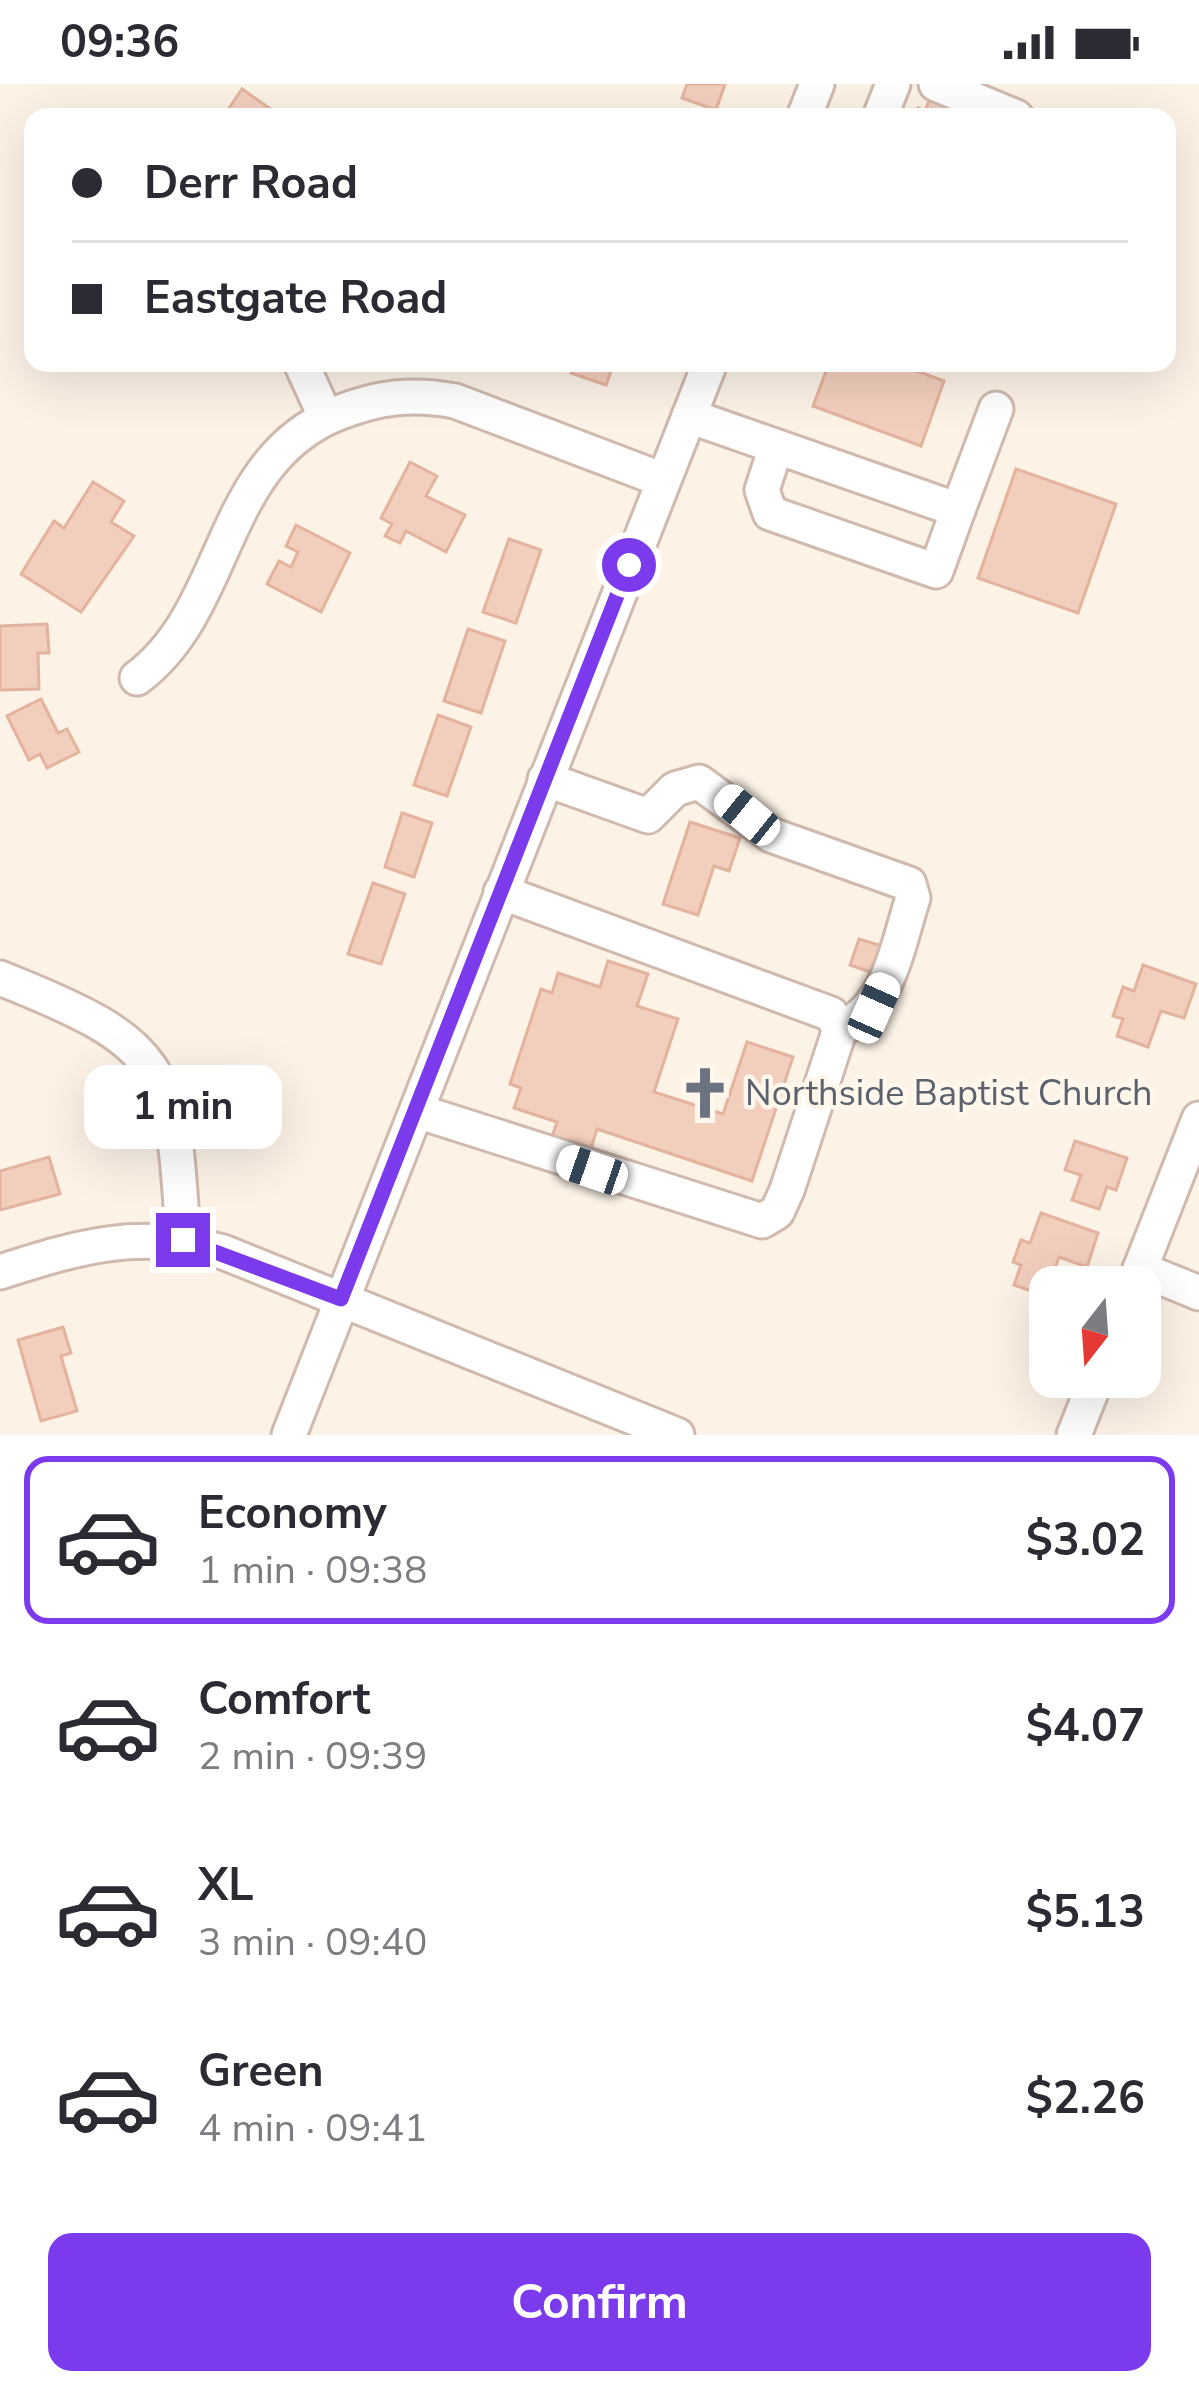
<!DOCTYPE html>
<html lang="en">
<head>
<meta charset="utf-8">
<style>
  :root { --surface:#fff; --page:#f2f2f3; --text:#2b2b33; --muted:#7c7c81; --line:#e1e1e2; --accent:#7c3aed }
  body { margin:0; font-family:"Nunito Sans",sans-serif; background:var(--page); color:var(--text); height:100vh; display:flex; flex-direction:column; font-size:45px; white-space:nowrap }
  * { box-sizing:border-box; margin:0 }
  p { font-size:39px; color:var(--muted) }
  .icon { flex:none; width:66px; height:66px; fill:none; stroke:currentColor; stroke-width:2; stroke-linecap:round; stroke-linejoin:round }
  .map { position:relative; height:1351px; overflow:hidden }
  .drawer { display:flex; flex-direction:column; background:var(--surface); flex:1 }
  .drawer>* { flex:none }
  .banner { position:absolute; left:24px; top:24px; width:1152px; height:264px; border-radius:24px; box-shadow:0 12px 48px #0002; display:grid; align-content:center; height:264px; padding:0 48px; background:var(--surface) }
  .needle { width:78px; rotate:197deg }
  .fabs { position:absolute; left:1029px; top:1182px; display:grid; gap:24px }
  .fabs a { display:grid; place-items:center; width:132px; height:132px; border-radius:24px; background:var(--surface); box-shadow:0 12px 48px #0002; font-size:60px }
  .end { position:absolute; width:54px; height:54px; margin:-27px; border:15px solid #7c3aed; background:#fff; box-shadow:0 0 0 6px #fff }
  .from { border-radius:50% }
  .bubble { position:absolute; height:84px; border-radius:24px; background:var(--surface); box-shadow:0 12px 48px #0002; font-size:39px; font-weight:700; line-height:84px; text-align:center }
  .car { position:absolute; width:36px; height:72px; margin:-36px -18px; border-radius:15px; box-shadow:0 0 9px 3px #0007; background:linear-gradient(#fff 24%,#345 0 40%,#fff 0 76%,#345 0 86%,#fff 0) }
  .banner b { display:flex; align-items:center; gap:42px; height:114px; font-size:45px }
  .banner b+b { border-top:3px solid var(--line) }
  .banner i { width:30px; height:30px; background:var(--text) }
  ul { padding:21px 0 0; list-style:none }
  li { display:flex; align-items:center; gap:36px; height:168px; margin:0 24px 18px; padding:0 24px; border:6px solid transparent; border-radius:24px }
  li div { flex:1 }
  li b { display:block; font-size:45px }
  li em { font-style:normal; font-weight:700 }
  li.active { border-color:var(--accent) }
  li>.icon { width:108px; height:108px; stroke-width:1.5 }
  .cta { display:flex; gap:24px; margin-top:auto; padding:24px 48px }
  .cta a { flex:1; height:138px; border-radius:24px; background:var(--accent); color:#fff; font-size:48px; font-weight:700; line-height:138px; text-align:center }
  .status { display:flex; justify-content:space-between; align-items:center; height:84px; padding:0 60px; background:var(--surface); direction:ltr }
  .status svg { height:33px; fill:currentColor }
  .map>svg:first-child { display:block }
  .building { fill:#f2cebd; stroke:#e4b39e; stroke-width:3 }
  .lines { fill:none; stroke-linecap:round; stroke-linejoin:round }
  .minor-casing { stroke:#d0baae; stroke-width:39 }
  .minor { stroke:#fff; stroke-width:33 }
  .route { stroke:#7c3aed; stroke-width:15 }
  .labels { text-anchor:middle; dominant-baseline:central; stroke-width:9; stroke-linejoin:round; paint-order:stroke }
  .worship-label { font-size:36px; fill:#5b616d; stroke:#fff6ec; text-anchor:start }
</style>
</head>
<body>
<div class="status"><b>09:36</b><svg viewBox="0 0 49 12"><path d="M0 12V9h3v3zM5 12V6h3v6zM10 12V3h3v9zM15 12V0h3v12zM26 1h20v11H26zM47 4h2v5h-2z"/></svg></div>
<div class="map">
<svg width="1199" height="1351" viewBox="0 0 1199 1351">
  <rect width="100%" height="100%" fill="#fcf2e6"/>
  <g class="building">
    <path d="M687,0H725L716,26L682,14Z"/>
    <path d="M242,5L282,33H223Z"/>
    <path d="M933,6L980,33H915L918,24L925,27Z"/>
    <path d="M575,279H614L606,301L571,289Z"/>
    <path d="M829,279H895L944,297L921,362L813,322Z"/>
    <path d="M410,378L437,392L426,412L465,431L446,468L406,447L400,459L385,452L392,440L381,434Z"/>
    <path d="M1016,385L1116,420L1078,529L978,494Z"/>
    <path d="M93,398L124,417L111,438L134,452L81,528L21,490L54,437L64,444Z"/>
    <path d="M296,441L350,469L321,528L267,500L279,477L291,483L298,468L286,462Z"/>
    <path d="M509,455L541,466L516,539L483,528Z"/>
    <path d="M47,540L49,569H38L39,605L0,606V542Z"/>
    <path d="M468,545L505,557L481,629L444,617Z"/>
    <path d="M41,615L58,649L67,645L79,668L47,684L40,670L29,676L7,632Z"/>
    <path d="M438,631L471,643L447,712L414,701Z"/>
    <path d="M402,729L432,739L414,793L385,783Z"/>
    <path d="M690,738L740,754L729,787L714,782L698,831L663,820Z"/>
    <path d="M373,799L405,810L381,880L348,870Z"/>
    <path d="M859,855L885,863L876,890L850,881Z"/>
    <path d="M608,877L648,890L637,922L678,935L654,1008L723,1030L747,958L793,973L752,1097L597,1045L587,1077L548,1064L557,1038L514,1024L521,1004L510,1000L541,905L552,909L558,889L600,903Z"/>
    <path d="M1143,881L1196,900L1184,934L1161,927L1148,963L1117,952L1123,935L1113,932L1123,903L1134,907Z"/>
    <path d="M1075,1057L1127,1074L1116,1106L1107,1103L1099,1125L1072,1116L1081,1091L1065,1086Z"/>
    <path d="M49,1073L60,1110L0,1126V1087Z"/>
    <path d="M1041,1129L1098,1149L1087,1183L1059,1173L1045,1212L1014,1201L1021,1181L1013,1178L1021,1156L1030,1159Z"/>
    <path d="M63,1243L71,1269L61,1272L77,1327L41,1337L18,1256Z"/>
  </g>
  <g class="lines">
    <g class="minor-casing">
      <g id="minor">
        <path d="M936,0L1016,33"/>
        <path d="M804,33L817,0"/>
        <path d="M880,33L893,0"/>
        <path d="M301,279L326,334"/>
        <path d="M689,332L958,426L996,325"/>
        <path d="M776,363L762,406L770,429L936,487L958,426"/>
        <path d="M137,594C231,524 217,377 338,329C378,313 412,309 455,317L663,396"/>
        <path d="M501,808L831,930L840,945"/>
        <path d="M0,894C166,960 174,980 183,1157"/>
        <path d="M417,1027L762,1137L777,1128L787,1106L840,945C890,923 897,862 913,814L909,800L771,751L699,698L675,705L648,732L545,695"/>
        <path d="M1140,1185L1199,1209"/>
        <path d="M0,1188C81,1162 139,1145 223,1168L677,1351"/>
        <path d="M1133,1203L1199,1035"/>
        <path d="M289,1351L710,279"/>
        <path d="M1074,1351L1097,1293"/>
      </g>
    </g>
    <use href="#minor" class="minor"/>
  </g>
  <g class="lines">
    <path class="route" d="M183,1156L341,1215L629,481"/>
  </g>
  <defs>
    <g id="church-bare" transform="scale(4.14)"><path d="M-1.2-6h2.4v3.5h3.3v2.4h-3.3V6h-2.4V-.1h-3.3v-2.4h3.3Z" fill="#6b7280" stroke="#fff6ec" stroke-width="2.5" paint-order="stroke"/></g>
  </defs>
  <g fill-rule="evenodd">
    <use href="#church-bare" x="705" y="1009"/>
  </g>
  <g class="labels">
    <g class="worship-label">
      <text x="745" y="1009">Northside Baptist Church</text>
    </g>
  </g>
</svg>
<div class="fabs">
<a><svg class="needle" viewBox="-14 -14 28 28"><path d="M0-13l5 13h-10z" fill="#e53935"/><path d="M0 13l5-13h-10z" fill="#7c7c81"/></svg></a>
</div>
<i class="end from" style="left:629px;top:481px"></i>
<i class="end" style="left:183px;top:1156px"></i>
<div class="bubble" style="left:84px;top:981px;width:198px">1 min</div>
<i class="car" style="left:747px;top:731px;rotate:309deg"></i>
<i class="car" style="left:874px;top:924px;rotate:24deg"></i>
<i class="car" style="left:592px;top:1086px;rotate:289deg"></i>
<div class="banner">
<b><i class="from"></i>Derr Road</b>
<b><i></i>Eastgate Road</b>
</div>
</div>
<section class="drawer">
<ul>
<li class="active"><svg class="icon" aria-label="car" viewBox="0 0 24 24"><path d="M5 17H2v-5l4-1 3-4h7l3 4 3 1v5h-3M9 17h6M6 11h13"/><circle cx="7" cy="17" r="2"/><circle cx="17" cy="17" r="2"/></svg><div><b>Economy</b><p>1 min · 09:38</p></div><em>$3.02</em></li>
<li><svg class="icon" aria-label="car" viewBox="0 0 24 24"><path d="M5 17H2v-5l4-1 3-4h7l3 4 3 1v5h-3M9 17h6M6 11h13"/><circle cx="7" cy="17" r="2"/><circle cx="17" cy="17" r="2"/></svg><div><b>Comfort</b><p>2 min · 09:39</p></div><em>$4.07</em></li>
<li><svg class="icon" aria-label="car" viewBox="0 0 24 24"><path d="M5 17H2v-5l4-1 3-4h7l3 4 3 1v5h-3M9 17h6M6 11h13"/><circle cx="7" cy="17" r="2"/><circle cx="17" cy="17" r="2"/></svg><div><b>XL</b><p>3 min · 09:40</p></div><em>$5.13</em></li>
<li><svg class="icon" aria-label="car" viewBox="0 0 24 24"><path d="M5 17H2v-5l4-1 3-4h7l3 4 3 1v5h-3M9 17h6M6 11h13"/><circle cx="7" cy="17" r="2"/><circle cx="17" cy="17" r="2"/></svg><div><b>Green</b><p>4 min · 09:41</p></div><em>$2.26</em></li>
</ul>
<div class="cta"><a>Confirm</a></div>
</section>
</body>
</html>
